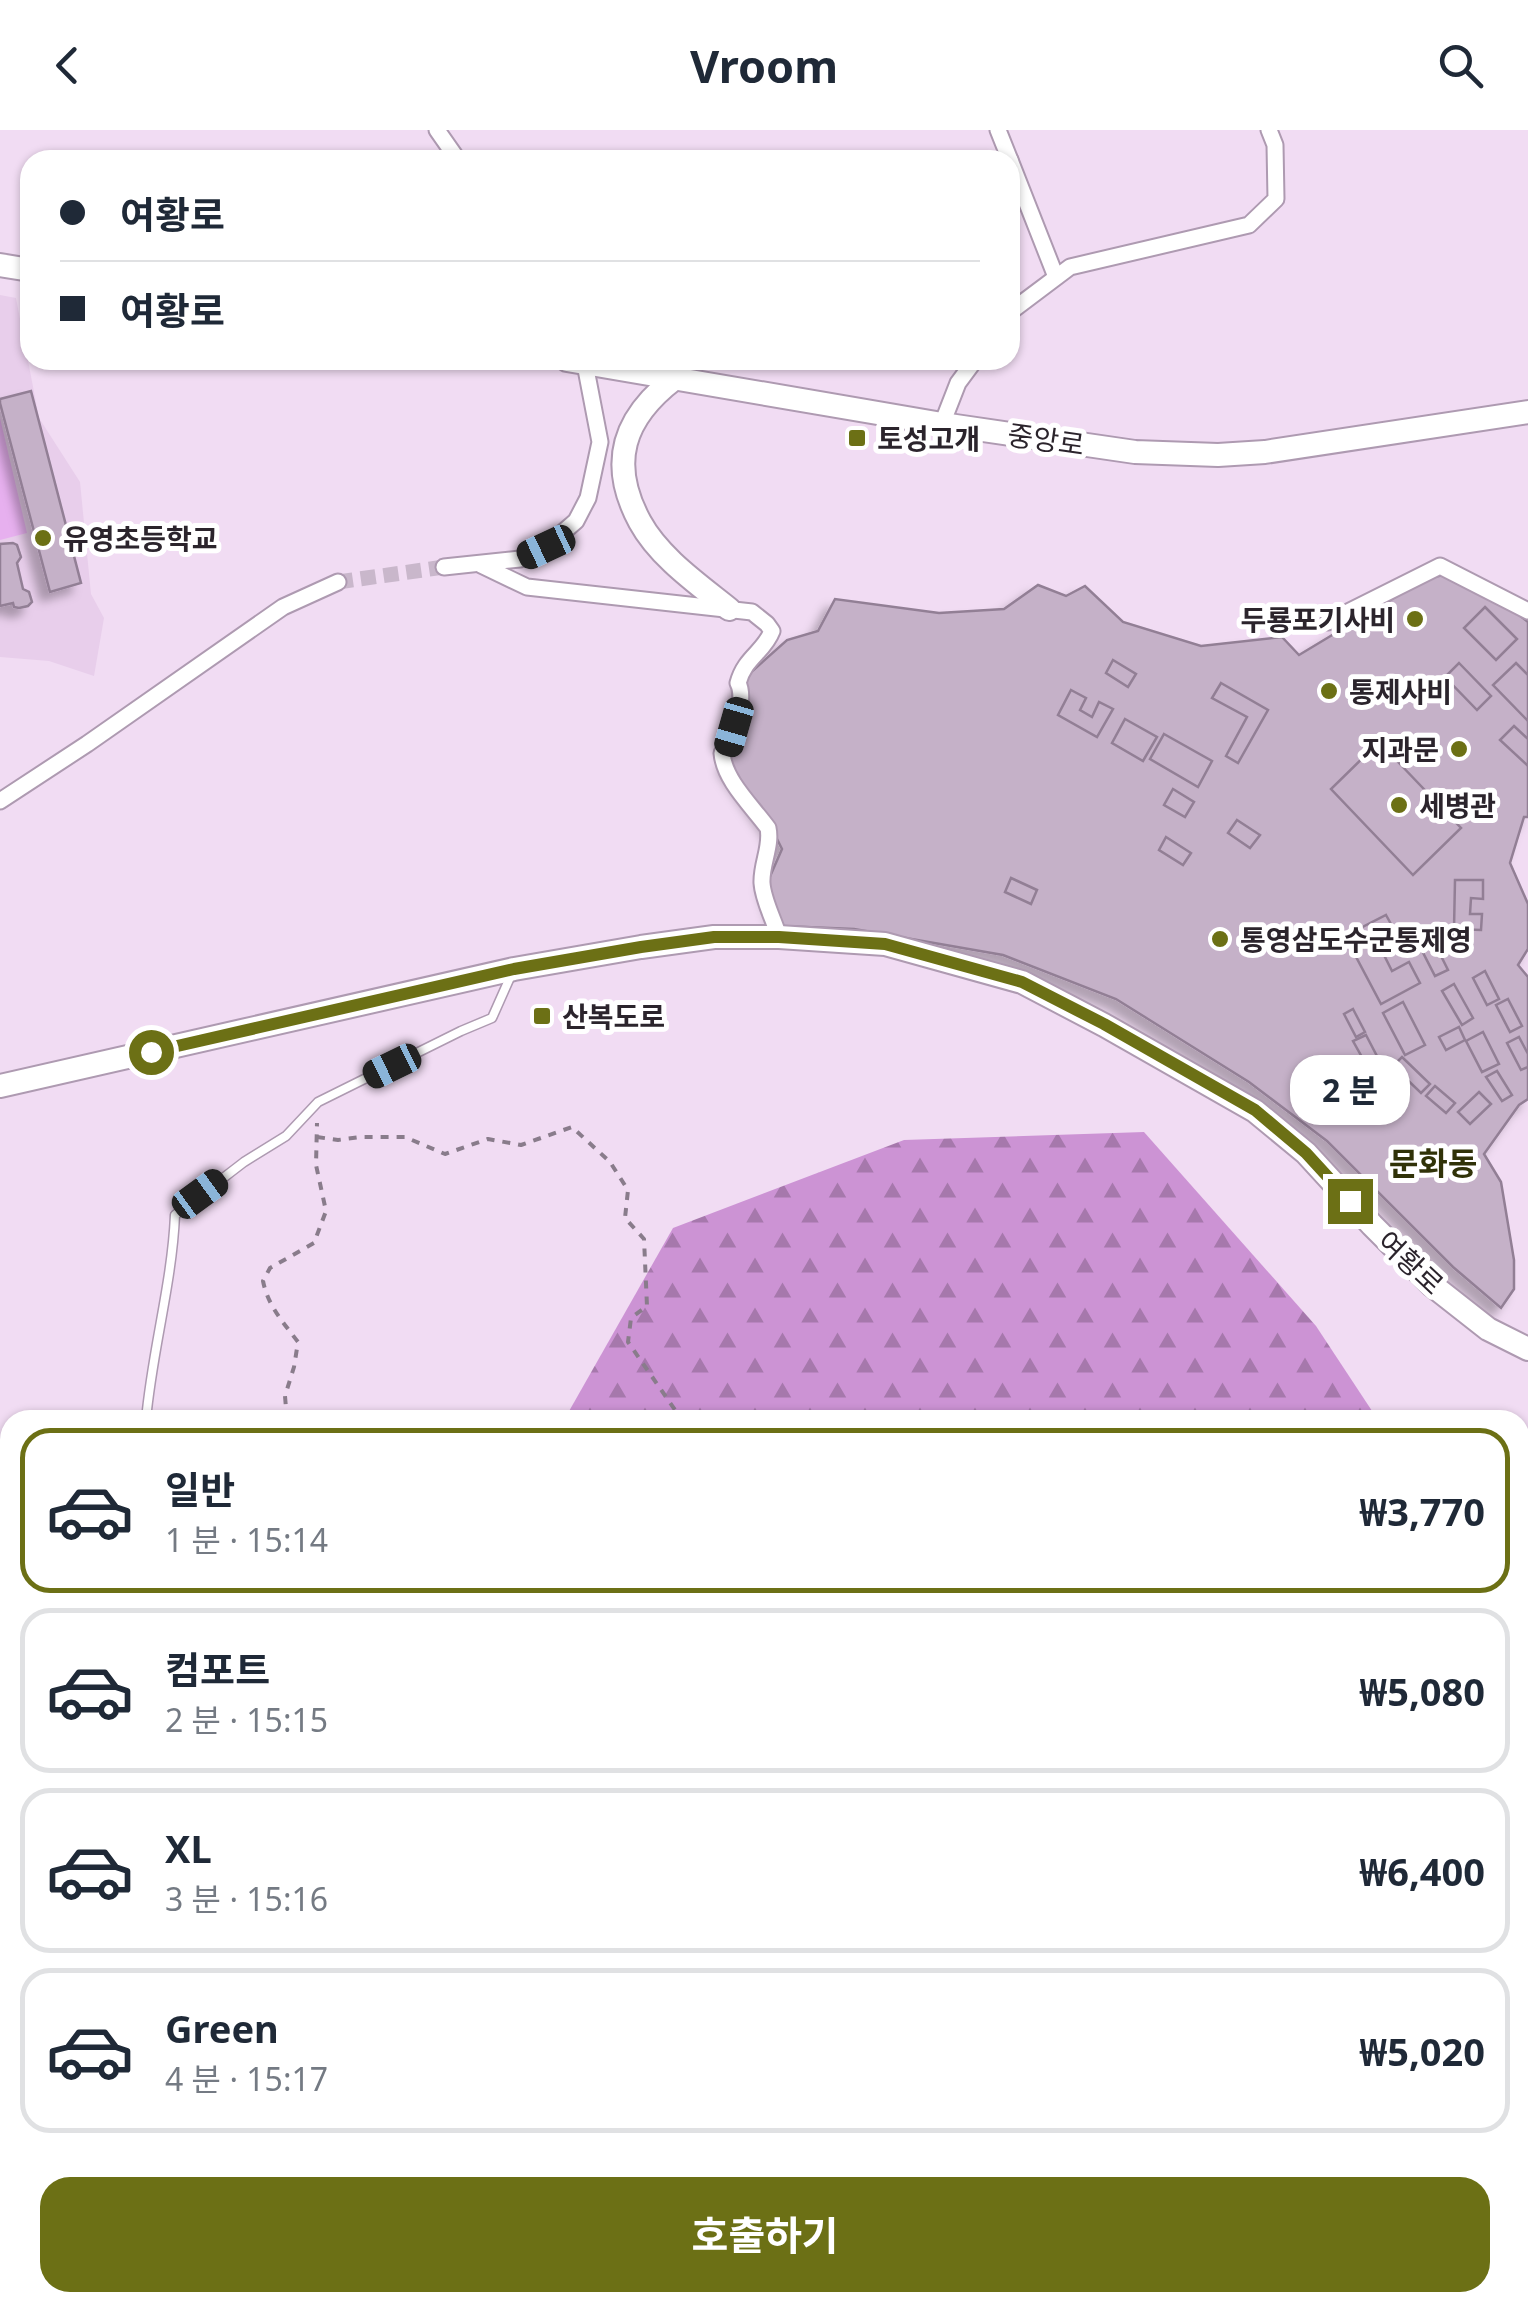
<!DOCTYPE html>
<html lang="ko">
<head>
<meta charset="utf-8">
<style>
  :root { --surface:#fff; --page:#f2f2f3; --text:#1f2937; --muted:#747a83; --line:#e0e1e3; --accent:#6c7015 }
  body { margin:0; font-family:"Noto Sans","Noto Sans KR",sans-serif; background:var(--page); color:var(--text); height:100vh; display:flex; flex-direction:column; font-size:38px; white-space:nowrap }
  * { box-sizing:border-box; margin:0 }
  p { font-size:32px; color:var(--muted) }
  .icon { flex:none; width:55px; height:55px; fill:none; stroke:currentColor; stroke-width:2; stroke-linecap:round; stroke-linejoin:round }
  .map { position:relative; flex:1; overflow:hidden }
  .side { position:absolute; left:0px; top:1280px; width:1530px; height:902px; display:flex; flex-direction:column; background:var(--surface); border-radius:30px 30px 0 0; box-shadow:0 2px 8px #0004 }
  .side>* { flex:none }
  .hud { position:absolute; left:20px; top:20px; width:1000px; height:220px; border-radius:30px; box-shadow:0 2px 8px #0004; display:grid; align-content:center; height:220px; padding:0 40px; background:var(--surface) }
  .end { position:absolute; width:45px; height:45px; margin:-22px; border:12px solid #6c7015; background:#fff; box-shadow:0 0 0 5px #fff }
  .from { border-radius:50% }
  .bubble { position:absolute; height:70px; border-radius:30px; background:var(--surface); box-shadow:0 2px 8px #0004; font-size:32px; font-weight:700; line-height:70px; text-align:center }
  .car { position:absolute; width:30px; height:60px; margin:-30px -15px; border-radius:12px; box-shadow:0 0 8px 2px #0007; background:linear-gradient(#222 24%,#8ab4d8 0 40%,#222 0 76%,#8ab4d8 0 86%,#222 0) }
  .hud b { display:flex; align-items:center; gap:35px; height:95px; font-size:38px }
  .hud b+b { border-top:2px solid var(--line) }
  .hud i { width:25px; height:25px; background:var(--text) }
  ul { padding:18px 0 0; list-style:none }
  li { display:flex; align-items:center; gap:30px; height:165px; margin:0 20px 15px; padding:0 20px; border:5px solid var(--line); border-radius:30px }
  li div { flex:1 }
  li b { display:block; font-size:38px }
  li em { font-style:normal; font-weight:700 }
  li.active { border-color:var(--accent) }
  li>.icon { width:90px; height:90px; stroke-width:1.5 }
  .cta { display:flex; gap:20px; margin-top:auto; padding:20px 40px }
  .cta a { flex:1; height:115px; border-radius:30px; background:var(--accent); color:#fff; font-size:40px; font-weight:700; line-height:115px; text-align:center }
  header { display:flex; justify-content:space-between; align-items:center; height:130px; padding:0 40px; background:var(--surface); font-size:45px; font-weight:700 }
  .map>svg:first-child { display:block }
  .built { fill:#e8ceeb }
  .grass { fill:#e7b0ef }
  .forest { fill:url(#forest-firs) }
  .building { fill:#c5b1c8; stroke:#927f95; stroke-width:2.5; filter:url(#shadow) }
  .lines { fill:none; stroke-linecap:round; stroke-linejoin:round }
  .street-tunnel { stroke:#c9b7cb; stroke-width:15; stroke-dasharray:15 8; stroke-linecap:butt }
  .lane-casing { stroke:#ae9ab1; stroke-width:11 }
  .street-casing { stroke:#ae9ab1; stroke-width:19 }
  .secondary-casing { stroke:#ae9ab1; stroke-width:26 }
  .path { stroke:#897c8b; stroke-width:4; stroke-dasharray:8 8; stroke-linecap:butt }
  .lane { stroke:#fff; stroke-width:8 }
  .street { stroke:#fff; stroke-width:15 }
  .secondary { stroke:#fff; stroke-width:22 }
  .route { stroke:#6c7015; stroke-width:12 }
  .poi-dot { fill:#6c7015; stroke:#fff; stroke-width:4 }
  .labels { text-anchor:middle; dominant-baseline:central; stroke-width:10; stroke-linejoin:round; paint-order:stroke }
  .poi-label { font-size:28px; font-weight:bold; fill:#2b242c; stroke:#fff; text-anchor:start }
  .street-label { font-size:28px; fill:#2b242c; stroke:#fff }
  .quarter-label { font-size:32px; font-weight:bold; fill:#303208; stroke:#fff }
</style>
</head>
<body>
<header><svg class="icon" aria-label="back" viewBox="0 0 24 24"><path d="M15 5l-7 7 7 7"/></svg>Vroom<svg class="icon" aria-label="search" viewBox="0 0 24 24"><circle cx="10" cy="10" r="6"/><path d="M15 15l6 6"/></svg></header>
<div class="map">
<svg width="1528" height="2182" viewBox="0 0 1528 2182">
  <defs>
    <pattern id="forest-firs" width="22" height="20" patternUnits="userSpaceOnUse" patternTransform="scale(2.5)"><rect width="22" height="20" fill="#cc93d4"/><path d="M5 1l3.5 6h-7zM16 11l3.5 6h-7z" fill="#a678ac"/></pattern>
    <filter id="shadow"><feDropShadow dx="-9" dy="9" stdDeviation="5" flood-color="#0004"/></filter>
  </defs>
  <rect width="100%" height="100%" fill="#f1dcf3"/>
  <path class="built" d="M0,165L16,168L39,288L80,352L91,464L104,488L94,546L49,531L0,527Z"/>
  <path class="grass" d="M0,288L27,403L0,410Z"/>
  <g class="forest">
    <path d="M1144,1002L1316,1196L1378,1290H564L673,1098L904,1010Z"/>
    <path d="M1520,1647L1528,1650V2182H0V1909L10,1900V2172H1520Z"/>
  </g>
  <g class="building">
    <path d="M31,261L81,453L50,462L0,273V269Z"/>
    <path d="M13,413L17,415L21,427L17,433L23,459L29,462L32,472L28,476L19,478L14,477L13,473L0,476V414Z"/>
    <path d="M1450,444L1499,469L1528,492V687H1524L1510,733L1528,774V819L1518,835L1528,847V969L1519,975L1484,1024L1501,1052L1514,1130V1159L1501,1178L1453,1137L1327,1011L1249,952L1116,869L1003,825L854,799L781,796L768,751L782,719L769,693L727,634L745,584L740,552L787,510L818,501L835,469L939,483L1004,479L1038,455L1066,466L1085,456L1123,492L1201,516L1282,507L1299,525L1427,448Z"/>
    <path d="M1485,477L1517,509L1496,530L1464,498Z"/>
    <path d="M1113,530L1136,544L1128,557L1106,543Z"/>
    <path d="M1459,533L1491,566L1477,580L1445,547Z"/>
    <path d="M1516,533L1528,545V591L1493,555Z"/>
    <path d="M1221,553L1268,580L1238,633L1226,626L1247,587L1212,568Z"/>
    <path d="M1071,560L1086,568L1080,580L1092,587L1099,572L1113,579L1097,607L1058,585Z"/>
    <path d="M1125,589L1157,607L1143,631L1112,613Z"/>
    <path d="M1514,596L1528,609V636L1500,610Z"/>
    <path d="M1164,604L1212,631L1198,657L1150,629Z"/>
    <path d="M1379,612L1461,698L1413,745L1331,659Z"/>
    <path d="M1173,659L1194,672L1185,687L1164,675Z"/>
    <path d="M1237,690L1260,705L1250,718L1228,703Z"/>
    <path d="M1166,707L1191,723L1183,735L1159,720Z"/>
    <path d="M1011,748L1037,760L1031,774L1005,762Z"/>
    <path d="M1455,750H1483V769L1471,768L1470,784H1482L1481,800L1454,799Z"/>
    <path d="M1386,785L1397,805L1379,815L1392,841L1409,832L1420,853L1381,874L1345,806Z"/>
    <path d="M1428,800L1448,840L1435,846L1415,807Z"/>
    <path d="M1485,841L1499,869L1487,875L1473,848Z"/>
    <path d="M1454,854L1473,888L1462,895L1442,861Z"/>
    <path d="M1508,869L1522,896L1510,902L1496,875Z"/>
    <path d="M1403,872L1425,915L1405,925L1383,883Z"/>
    <path d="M1353,879L1365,902L1356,907L1344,884Z"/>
    <path d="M1459,897L1465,910L1446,920L1439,907Z"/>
    <path d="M1483,902L1499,934L1482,942L1466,911Z"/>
    <path d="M1366,905L1379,930L1367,936L1353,911Z"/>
    <path d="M1519,907L1528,924V937L1521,940L1507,913Z"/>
    <path d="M1402,927L1430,954L1421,963L1393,936Z"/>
    <path d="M1497,941L1512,965L1502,971L1486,947Z"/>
    <path d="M1435,956L1455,973L1446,983L1426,966Z"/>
    <path d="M1479,962L1491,974L1470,994L1458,982Z"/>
  </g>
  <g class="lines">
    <path class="street-tunnel" d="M338,452L444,437"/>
    <g class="lane-casing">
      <path id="lane" d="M146,1290C152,1221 172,1154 175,1085L244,1032L286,1006L318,972L461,901L492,888L512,843"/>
    </g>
    <g class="street-casing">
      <g id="street">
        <path d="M437,0L458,30"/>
        <path d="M998,0L1010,30"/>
        <path d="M1010,30L1056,147"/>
        <path d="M1010,182L1070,137L1249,95L1276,69L1275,15L1269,0"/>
        <path d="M942,294L958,253L975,230"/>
        <path d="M481,435L527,457L752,482L767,494L772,501C764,522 745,527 738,553C746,568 734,611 722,623C724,650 752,676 768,698C772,716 761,734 762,753C763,770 774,790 779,807"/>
        <path d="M444,437L520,429L546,417L576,391L588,368L600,312L585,234L582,230"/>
        <path d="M1328,492L1440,436L1528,481"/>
        <path d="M0,671L87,614L283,477L338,452"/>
      </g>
    </g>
    <g class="secondary-casing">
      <g id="secondary">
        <path d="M0,135L30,140"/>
        <path d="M567,230L942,294L1135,322L1218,325L1265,322L1528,282"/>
        <path d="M674,249C623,288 608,333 640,392C659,427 698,454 729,479"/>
        <path d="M0,956L514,839L641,817L714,807H779L885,814L1022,852L1104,895L1255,981L1306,1023L1372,1095L1432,1155L1488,1199L1528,1219"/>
      </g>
    </g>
    <g class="path">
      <path d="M317,1007L338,1010L361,1007H405L445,1024L488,1009L521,1015L572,997L610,1032L628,1060L625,1088L644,1109L647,1176L631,1188L628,1212L682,1290"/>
      <path d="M287,1290L285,1266L294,1237L298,1212C283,1192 268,1176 263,1151L270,1138L314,1113L326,1081L316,1035L317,993"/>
      <path d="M0,1432L10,1434"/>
      <path d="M1520,1455L1528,1446"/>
      <path d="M0,1957L10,1966"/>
      <path d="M331,2182L343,2172"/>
      <path d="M492,2182L499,2172"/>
    </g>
    <use href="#lane" class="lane"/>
    <use href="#street" class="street"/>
    <use href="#secondary" class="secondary"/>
  </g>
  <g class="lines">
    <path class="route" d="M151,922L514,839L641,817L714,807H779L885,814L1022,852L1104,894L1255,980L1306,1023L1350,1071"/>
  </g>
  <g class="poi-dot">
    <rect x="847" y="298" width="20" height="20" rx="5"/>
    <circle cx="43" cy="408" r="10"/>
    <circle cx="1415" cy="489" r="10"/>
    <circle cx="1329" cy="561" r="10"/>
    <circle cx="1459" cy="619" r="10"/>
    <circle cx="1399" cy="675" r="10"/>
    <circle cx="1220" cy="809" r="10"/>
    <rect x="532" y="876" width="20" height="20" rx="5"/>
  </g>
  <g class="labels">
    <g class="poi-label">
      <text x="877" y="308">토성고개</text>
      <text x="63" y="408">유영초등학교</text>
      <text x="1395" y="489" text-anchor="end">두룡포기사비</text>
      <text x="1349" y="561">통제사비</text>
      <text x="1439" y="619" text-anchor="end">지과문</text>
      <text x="1419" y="675">세병관</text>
      <text x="1240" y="809">통영삼도수군통제영</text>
      <text x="562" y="886">산복도로</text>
    </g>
    <g class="street-label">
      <text transform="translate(1046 309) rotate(8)">중앙로</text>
      <text transform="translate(1411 1132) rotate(43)">여황로</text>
    </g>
    <g class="quarter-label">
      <text x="1433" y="1032">문화동</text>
    </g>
  </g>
</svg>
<i class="end from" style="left:151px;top:922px"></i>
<i class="end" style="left:1350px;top:1071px"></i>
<div class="bubble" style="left:1290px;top:925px;width:120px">2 분</div>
<i class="car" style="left:546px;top:417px;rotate:245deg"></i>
<i class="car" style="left:734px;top:597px;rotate:196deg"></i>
<i class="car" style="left:392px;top:936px;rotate:244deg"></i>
<i class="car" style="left:200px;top:1064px;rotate:54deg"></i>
<div class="hud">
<b><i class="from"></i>여황로</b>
<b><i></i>여황로</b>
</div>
<section class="side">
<ul>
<li class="active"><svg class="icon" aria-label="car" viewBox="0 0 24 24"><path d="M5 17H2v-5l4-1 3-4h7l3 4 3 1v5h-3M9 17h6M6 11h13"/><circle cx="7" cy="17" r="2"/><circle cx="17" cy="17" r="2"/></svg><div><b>일반</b><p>1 분 · 15:14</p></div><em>₩3,770</em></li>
<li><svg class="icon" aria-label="car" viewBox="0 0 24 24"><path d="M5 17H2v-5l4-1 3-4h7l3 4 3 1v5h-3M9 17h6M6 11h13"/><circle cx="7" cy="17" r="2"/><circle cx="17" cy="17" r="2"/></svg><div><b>컴포트</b><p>2 분 · 15:15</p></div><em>₩5,080</em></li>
<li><svg class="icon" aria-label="car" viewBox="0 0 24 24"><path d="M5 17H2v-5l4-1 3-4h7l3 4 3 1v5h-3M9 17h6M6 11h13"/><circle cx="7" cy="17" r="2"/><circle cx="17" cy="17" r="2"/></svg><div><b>XL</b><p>3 분 · 15:16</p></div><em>₩6,400</em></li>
<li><svg class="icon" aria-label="car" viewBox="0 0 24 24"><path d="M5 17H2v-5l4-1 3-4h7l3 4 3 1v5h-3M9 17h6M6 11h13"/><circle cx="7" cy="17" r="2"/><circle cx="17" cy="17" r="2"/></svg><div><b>Green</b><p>4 분 · 15:17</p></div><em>₩5,020</em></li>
</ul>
<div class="cta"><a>호출하기</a></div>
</section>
</div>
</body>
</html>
